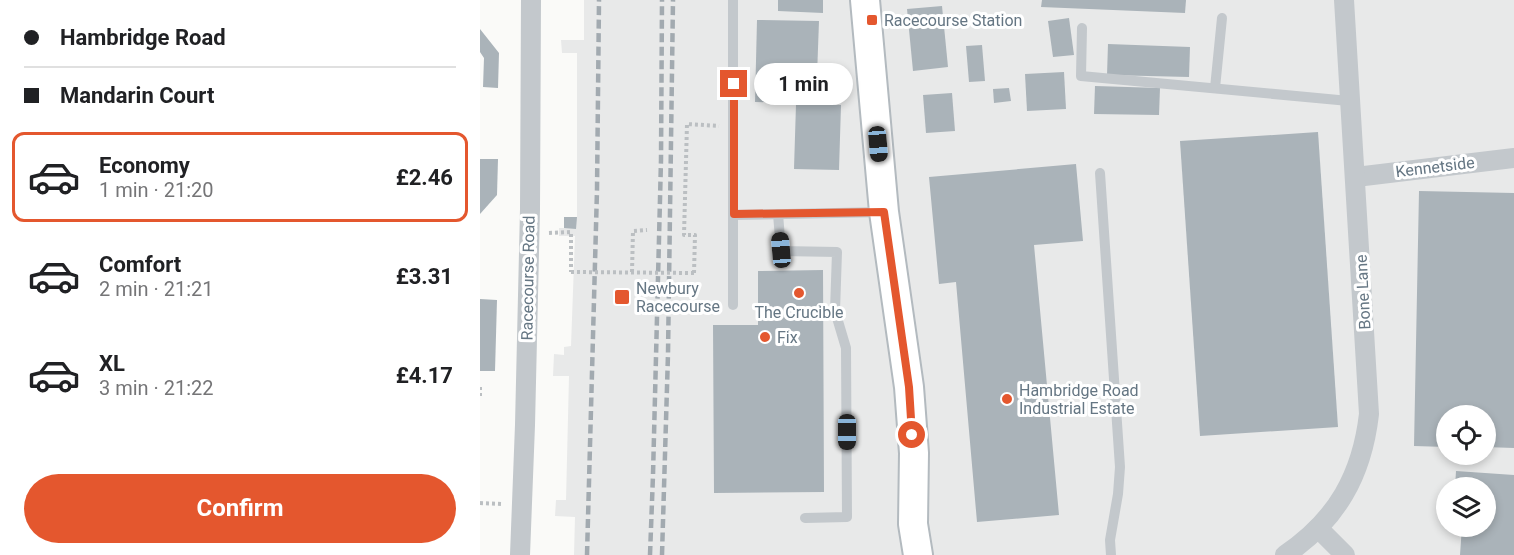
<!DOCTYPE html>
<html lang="en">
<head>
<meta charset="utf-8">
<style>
  :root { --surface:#fff; --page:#f6f6f6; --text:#202124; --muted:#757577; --line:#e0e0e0; --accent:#e4572e }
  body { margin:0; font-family:Roboto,sans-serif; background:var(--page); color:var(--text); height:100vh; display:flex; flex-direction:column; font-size:22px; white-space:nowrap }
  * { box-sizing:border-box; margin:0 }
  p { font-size:20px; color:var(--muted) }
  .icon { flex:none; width:33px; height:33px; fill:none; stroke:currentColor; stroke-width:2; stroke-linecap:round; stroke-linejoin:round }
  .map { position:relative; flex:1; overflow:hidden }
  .details { display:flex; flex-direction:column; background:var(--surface); width:480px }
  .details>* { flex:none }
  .guide { display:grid; align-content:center; height:132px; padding:0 24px; background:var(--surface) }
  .tools { position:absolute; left:956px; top:405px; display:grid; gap:12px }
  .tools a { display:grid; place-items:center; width:60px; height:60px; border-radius:50%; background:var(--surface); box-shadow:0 3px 9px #0003; font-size:30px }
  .end { position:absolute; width:27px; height:27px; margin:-14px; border:8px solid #e4572e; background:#fff; box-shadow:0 0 0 3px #fff }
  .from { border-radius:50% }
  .bubble { position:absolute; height:42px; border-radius:21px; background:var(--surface); box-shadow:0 3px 9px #0003; font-size:20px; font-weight:700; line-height:42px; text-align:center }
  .car { position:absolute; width:18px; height:36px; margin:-18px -9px; border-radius:8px; box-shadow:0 0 4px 2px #0007; background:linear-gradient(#222 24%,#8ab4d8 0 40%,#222 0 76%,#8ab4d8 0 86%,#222 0) }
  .guide b { display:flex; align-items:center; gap:21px; height:57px; font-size:22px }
  .guide b+b { border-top:2px solid var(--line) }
  .guide i { width:15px; height:15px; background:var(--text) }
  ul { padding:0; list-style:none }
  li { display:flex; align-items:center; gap:18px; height:90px; margin:0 12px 9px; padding:0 12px; border:3px solid transparent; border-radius:12px }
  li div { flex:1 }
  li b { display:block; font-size:22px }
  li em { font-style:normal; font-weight:700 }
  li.active { border-color:var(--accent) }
  li>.icon { width:54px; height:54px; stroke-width:1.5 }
  .primary-button { display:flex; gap:12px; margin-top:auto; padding:12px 24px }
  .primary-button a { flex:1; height:69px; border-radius:36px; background:var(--accent); color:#fff; font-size:24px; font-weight:700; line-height:69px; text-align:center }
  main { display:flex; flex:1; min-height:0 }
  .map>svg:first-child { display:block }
  .built { fill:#e8e9e9; fill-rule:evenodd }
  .building { fill:#aab3b9 }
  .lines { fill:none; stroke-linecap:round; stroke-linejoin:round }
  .secondary-casing { stroke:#b3babf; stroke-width:32 }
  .path { stroke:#bbbfc2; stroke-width:4; stroke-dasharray:3 3; stroke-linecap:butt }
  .service { stroke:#c3c8cc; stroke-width:10 }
  .minor { stroke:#c3c8cc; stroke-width:20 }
  .secondary { stroke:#fff; stroke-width:28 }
  .rail { stroke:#a2aab0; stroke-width:4.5; stroke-dasharray:9 4.5; stroke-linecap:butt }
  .path-bridge { stroke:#bbbfc2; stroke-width:4; stroke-dasharray:3 3; stroke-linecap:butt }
  .route { stroke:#e4572e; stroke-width:8 }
  .poi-dot { fill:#e4572e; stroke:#fff; stroke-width:2 }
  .labels { text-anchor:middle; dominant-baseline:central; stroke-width:6; stroke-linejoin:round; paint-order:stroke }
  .poi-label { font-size:16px; fill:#657683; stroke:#fff; text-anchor:start }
  .street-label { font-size:16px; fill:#657683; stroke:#fff }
</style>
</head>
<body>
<main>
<section class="details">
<div class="guide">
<b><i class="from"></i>Hambridge Road</b>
<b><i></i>Mandarin Court</b>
</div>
<ul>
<li class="active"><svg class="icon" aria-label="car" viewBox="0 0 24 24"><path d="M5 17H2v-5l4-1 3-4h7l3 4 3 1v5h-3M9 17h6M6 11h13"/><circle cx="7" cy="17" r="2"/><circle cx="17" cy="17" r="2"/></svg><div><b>Economy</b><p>1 min · 21:20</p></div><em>£2.46</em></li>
<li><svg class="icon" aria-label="car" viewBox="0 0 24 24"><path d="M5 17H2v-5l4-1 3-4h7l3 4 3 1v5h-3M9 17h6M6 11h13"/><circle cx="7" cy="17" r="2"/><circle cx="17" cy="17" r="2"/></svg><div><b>Comfort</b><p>2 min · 21:21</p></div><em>£3.31</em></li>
<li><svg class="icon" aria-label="car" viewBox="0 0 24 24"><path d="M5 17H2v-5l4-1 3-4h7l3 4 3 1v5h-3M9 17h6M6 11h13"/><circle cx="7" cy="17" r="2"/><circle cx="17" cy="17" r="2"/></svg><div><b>XL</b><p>3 min · 21:22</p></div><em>£4.17</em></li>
</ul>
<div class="primary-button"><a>Confirm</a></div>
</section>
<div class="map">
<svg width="1034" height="555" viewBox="0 0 1034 555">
  <rect width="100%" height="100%" fill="#fafaf8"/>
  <path class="built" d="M104,0H1034V555H94L95,517L75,516L76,500H86L89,376H73L74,354L84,355V347L91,346L95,236H79V228H84V217H97V53H82L81,40H104ZM966,416H1005V454H966ZM966,488H1005V526H966Z"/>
  <g class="building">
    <path d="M298,0H343V13L298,11Z"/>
    <path d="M562,0H706L705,13L561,7Z"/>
    <path d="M462,6L468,67L433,71L427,9Z"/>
    <path d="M589,18L594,55L573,57L568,21Z"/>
    <path d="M277,20L339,21L336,103L275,102Z"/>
    <path d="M0,29L19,53L18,88L3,87L4,58L0,52Z"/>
    <path d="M628,44L710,47L709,77L627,75Z"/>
    <path d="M502,45L505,81L489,82L486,46Z"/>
    <path d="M584,72L586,109L547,111L545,74Z"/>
    <path d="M615,86L680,88L679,115L614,114Z"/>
    <path d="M529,88L531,101L514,103L513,89Z"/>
    <path d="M472,93L475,131L446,133L443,95Z"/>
    <path d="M316,104L361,105L359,170L314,169Z"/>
    <path d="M838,132L858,427L720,436L700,141Z"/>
    <path d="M0,159H18L17,195L0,214Z"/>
    <path d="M596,164L603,241L554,245L579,515L497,522L476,282L459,284L449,177Z"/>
    <path d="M939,191L1034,193V448L1005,447V416H966V447L934,446Z"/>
    <path d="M84,217H97L96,229L84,228Z"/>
    <path d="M343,270L344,492L234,493L233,325H278V271Z"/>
    <path d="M0,299L17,300L15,371H0Z"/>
    <path d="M976,471L1034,475V555H980L982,526H1005V488H975Z"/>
  </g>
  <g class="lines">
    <g class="secondary-casing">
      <path id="secondary" d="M385,0L404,212L429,387L434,453L433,524L438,555"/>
    </g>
    <g class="path">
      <path d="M69,233L91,232V272"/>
      <path d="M152,272L153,231L167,230"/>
      <path d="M214,273L215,235H204L207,124L239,126"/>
      <path d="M0,387V399"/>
      <path d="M0,503L22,504"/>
    </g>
    <g class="service">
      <path d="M253,0V215L404,212"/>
      <path d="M602,28L601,76L869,101"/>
      <path d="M735,88L742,18"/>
      <path d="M620,173L640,467L638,494L630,540L631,555"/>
      <path d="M298,214L301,251L357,252L355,311L366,348L367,517L325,518"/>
      <path d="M253,305V215"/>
    </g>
    <g class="minor">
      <path d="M876,177L1034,158"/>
      <path d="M838,528L865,555"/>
      <path d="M40,555L45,425L50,209L51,0"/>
      <path d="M805,555C857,520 882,475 889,414L864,0"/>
    </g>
    <use href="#secondary" class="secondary"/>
    <g class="rail">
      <path d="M107,555L117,190L119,0"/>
      <path d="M170,555L173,475L181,160L182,0"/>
      <path d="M182,555L188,354L193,0"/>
    </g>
    <path class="path-bridge" d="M91,272L214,273"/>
  </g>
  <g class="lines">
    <path class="route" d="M254,84V214L404,212L429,387L432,435"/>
  </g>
  <g class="poi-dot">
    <rect x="386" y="14" width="12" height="12" rx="3"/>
    <circle cx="319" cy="293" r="6"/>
    <rect x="134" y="289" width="16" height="16" rx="3"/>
    <circle cx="285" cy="337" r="6"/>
    <circle cx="527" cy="399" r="6"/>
  </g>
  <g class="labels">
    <g class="poi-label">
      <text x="404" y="20">Racecourse Station</text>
      <text x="156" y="288">Newbury<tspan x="156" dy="18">Racecourse</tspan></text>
      <text x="319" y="312" text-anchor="middle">The Crucible</text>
      <text x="297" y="337">Fix</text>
      <text x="539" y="390">Hambridge Road<tspan x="539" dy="18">Industrial Estate</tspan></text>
    </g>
    <g class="street-label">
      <text transform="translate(955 167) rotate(-7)">Kennetside</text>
      <text transform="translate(48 278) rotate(-89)">Racecourse Road</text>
      <text transform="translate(883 292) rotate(-93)">Bone Lane</text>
    </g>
  </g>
</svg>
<div class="tools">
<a><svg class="icon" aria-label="locate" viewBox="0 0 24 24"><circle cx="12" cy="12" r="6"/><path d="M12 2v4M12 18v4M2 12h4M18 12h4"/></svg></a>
<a><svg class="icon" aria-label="layers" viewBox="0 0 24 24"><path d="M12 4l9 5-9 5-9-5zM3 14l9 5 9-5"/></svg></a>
</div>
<i class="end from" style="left:432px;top:435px"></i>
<i class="end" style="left:254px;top:84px"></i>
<div class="bubble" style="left:274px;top:63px;width:99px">1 min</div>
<i class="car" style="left:398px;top:144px;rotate:175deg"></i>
<i class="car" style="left:301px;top:250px;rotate:355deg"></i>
<i class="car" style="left:367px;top:432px;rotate:180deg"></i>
</div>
</main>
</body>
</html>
